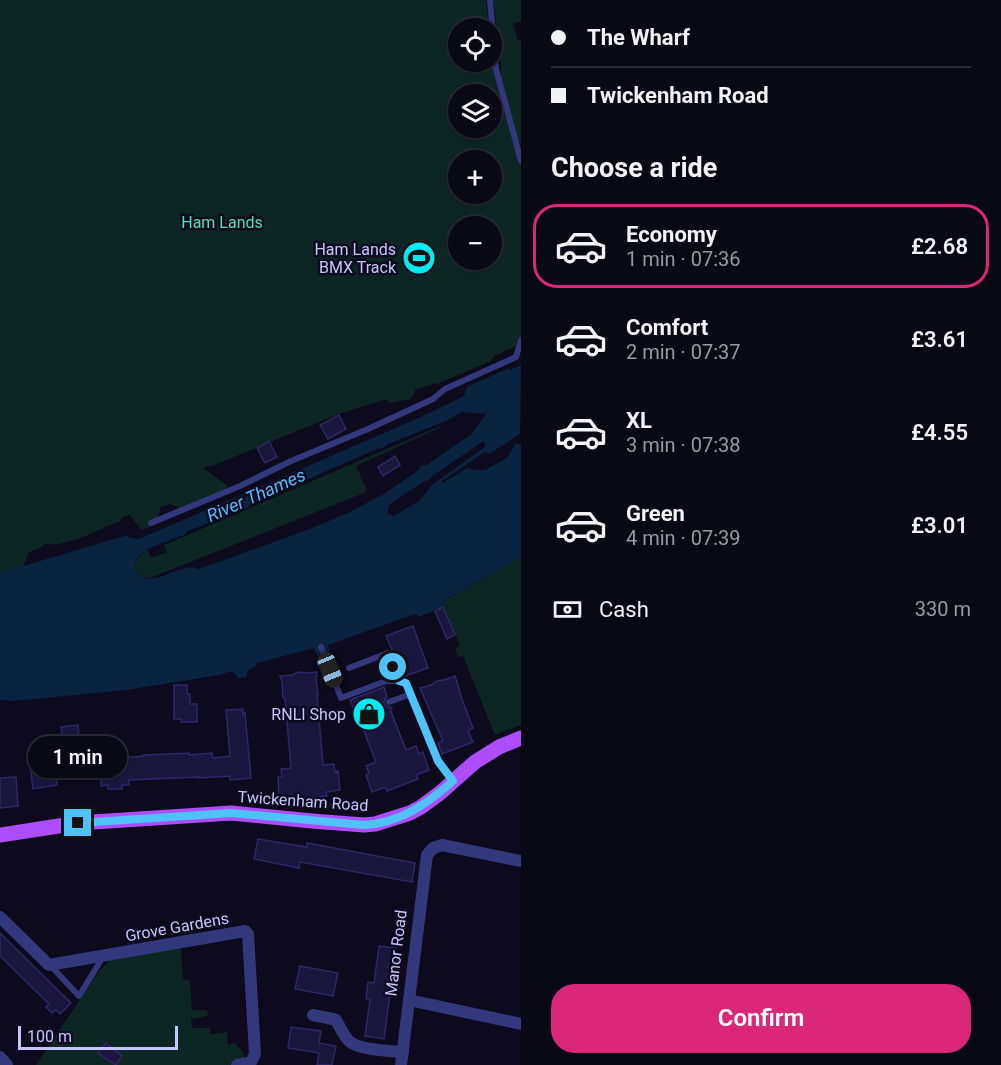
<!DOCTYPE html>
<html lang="en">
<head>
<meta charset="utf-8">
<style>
  :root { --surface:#090815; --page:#12111e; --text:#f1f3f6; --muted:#999aa0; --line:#292934; --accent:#db2777 }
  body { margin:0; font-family:Roboto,sans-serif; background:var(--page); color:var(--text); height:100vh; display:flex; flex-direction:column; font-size:22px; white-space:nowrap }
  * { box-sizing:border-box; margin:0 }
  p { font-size:20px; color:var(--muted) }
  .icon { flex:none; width:33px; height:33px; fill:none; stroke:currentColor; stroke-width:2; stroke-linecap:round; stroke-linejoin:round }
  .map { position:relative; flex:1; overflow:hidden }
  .panel { display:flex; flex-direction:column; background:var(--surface); width:480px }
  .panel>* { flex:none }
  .hud { display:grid; align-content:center; height:132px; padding:0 30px; background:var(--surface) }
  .controls { position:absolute; left:448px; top:18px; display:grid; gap:12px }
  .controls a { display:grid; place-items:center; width:54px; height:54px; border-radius:50%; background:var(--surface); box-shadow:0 2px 4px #0004,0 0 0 2px var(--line); font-size:30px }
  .scale { position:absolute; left:18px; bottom:15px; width:160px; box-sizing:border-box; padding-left:6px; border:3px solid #c7c5ff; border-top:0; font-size:16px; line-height:21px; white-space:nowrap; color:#c7c5ff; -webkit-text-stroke:4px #0c0a1c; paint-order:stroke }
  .end { position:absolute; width:27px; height:27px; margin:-14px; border:8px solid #4fc3f7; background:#111; box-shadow:0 0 0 3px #111 }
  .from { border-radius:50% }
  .bubble { position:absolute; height:42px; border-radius:21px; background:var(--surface); box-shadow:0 2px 4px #0004,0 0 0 2px var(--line); font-size:20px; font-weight:600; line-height:42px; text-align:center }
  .car { position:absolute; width:18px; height:36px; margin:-18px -9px; border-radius:8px; box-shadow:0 0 4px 2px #0007; background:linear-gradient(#222 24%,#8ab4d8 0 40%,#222 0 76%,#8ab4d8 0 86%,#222 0) }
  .hud b { display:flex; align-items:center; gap:21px; height:57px; font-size:22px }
  .hud b+b { border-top:2px solid var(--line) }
  .hud i { width:15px; height:15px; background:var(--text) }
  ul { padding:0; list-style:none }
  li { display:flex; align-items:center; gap:18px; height:84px; margin:0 12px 9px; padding:0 18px; border:3px solid transparent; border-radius:24px }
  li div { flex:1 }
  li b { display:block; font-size:22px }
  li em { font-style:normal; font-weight:600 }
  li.selected { border-color:var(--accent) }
  li>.icon { width:54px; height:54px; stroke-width:1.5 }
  h2 { padding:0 30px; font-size:27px; line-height:72px }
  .pay { display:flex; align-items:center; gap:15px; height:66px; padding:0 30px; font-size:22px }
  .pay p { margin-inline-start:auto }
  .button { display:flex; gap:12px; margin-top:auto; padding:12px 30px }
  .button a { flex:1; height:69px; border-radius:24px; background:var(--accent); color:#fff; font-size:24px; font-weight:600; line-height:69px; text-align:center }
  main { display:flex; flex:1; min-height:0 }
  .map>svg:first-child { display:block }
  .green { fill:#0d2623; fill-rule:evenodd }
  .water { fill:#0a2340; fill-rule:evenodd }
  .building { fill:#1b163d; stroke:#2f276a; stroke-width:1.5 }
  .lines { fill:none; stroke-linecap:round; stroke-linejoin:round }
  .lane { stroke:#33377c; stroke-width:6 }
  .street { stroke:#33377c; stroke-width:12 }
  .primary { stroke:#ae4cff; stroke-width:15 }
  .route { stroke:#4fc3f7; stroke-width:8 }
  .labels { text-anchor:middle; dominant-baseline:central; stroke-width:5; stroke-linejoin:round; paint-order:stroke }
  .park-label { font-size:16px; fill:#4ee1b1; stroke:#0c0a1c }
  .poi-label { font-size:16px; fill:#c7c5ff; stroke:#0c0a1c; text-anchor:end }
  .street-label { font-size:16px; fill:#c7c5ff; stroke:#0c0a1c }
  .water-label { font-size:18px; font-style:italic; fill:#53bdff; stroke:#0c0a1c }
</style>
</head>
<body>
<main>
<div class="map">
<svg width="521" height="1065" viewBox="0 0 521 1065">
  <rect width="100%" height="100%" fill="#0c0a1c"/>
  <g class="green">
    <path d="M0,0H486L489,28H459V62H492V56L501,78L500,50L493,0H521V21L513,24L518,41L521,40V147L518,140H512L516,154L521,159V344L494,356L491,361L437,384L436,383L416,389L411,399L390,403L386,399L336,415L217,464L203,468L228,486L215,500H198L182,509L170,504L161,507L155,525L141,530L130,515L123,517L120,521C96,530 70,547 45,544L38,549L29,552L23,567L0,573ZM459,94H492V128H459ZM459,160H492V194H459ZM459,226H492V260H459Z"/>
    <path d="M440,426L441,427L356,466L367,490L364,493L150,578C142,578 138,574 134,568C136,559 139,554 147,550L152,558L167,552L164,545Z"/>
    <path d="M521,557V725L495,735L463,656L458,657L455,649L460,645L443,607L442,602Z"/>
    <path d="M134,942L138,947L174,945L181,949L183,979L190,981L192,1010H207L208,1016L191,1019L192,1028H210V1034L227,1032L228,1045L235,1043L245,1056L240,1065H36L100,970L123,947Z"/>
  </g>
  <path class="water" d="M521,365L520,434L489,454L486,451L442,481L443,483L467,468L476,470H485L507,458L516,443L521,445V557L443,601V607L419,617L417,614L412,615L328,645L330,652L318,658L314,648L257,663L255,666L248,670L246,677L238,678L232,671L219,675L126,690L13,701L0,700V573L124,536H127L131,538L139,539L421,417L464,396L467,387L509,368L510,370ZM462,412L486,414L472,434L425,466L423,465L419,468V470L382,495L348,513L307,530L199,569C194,568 190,567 185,568C167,572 147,590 134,568C135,565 135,561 137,558C143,548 175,539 186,534V532L254,505L261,500L379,448L381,449L388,444L446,421ZM482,442L485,443V447L432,485L419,501L394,516L388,514V509L390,504L426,480L427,481L432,477V476Z"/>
  <g class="building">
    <path d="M339,415L346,429L328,439L320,425Z"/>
    <path d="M269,441L277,457L265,463L257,448Z"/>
    <path d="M395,456L400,465L383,476L378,467Z"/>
    <path d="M443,607L455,635L447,639L435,611Z"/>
    <path d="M413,626L428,668L405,676L403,670L401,671L386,636Z"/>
    <path d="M298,672L305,673L317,672L316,679L318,695H317L323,765L334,764L335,772L338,771L340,790L326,792L327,796L294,799L293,795L279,796L278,777H282L281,769L291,768L285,698H283L282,682L280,676L292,675Z"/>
    <path d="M455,676L463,702L473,728L468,731L473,742L442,754L438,743L442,741V739L420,688L431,685L437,681L444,680Z"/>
    <path d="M174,685H187V694H190V704H197V722H181V719H174Z"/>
    <path d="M384,687L387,697L385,699L384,703L386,706L391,707L392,708L390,709L406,750L416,746L419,754L423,752L429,770L416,775L418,779L387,791L385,787L372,792L366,775L369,773L366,766L376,762L360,721H359L350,700Z"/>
    <path d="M243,709V714L245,713L251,778L230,780V776L199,778V777L129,780V785H122V789H108V785L101,786L100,758H108V750L124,749V758L143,756V755L189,753V755L212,753L213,758L230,756L226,710Z"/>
    <path d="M78,725L80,744L71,745V747L59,748L58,737L62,736L61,727Z"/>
    <path d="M53,760L57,785L33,789L30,764Z"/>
    <path d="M16,777L18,806L0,808V778Z"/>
    <path d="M258,839L307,847V843L415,863L412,882L300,862L299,868L254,859Z"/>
    <path d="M0,933L71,1003L60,1014L56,1010L52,1013L46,1007L49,1004L0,956Z"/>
    <path d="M379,946L396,948L384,1039L365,1036L370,1000L366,999L368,982L374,983Z"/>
    <path d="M300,966L338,973L333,996L295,989Z"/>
    <path d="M291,1027L321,1031L319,1043L336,1046L332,1065H317L319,1053L288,1048Z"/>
    <path d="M106,1043L122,1056L116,1065L98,1053Z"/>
  </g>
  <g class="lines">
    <g class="lane">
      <path d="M490,0L496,69L521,161"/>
      <path d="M151,523L240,486L291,461L368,429L433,399L445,389L516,357L521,340"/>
      <path d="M321,647L341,698L386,681H399"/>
      <path d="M349,668L388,653L399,681L406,683L438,761L453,781"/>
      <path d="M389,702L411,694"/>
      <path d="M50,965L79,996L103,957"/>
    </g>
    <g class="street">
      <path d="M0,917L49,965L245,931L248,934L255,1054L251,1062L237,1065"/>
      <path d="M409,1000L521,1024"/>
      <path d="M313,1015L333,1019L336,1020C340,1027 344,1036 349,1041C358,1050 390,1051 403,1052"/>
      <path d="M0,1057L7,1065"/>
      <path d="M401,1065L427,855L433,848L442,845L521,861"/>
    </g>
    <path class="primary" d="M0,835L78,823L231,813L312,821L364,825L375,824L410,813L421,807L440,793L475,762L499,747L521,738"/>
  </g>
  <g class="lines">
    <path class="route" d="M78,823L231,813L364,825C400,823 427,804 453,781L438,761L406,683L399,681L393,667"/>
  </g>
  <defs>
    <g id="stadium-disc" transform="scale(1.725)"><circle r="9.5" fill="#00ebf0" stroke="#0c0a1c"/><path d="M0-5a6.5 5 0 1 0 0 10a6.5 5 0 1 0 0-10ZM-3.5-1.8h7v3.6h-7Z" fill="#111"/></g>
    <g id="shop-disc" transform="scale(1.725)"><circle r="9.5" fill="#00ebf0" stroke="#0c0a1c"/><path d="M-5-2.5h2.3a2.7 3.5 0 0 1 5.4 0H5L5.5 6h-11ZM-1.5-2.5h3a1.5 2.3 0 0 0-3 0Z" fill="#111"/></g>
  </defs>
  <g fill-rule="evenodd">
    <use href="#stadium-disc" x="419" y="258"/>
    <use href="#shop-disc" x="369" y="714"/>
  </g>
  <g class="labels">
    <g class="park-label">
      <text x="222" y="222">Ham Lands</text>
    </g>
    <g class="poi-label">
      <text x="396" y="249">Ham Lands<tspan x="396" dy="18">BMX Track</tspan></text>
      <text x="346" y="714">RNLI Shop</text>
    </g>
    <g class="street-label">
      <text transform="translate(303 801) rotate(4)">Twickenham Road</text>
      <text transform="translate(177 927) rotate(-10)">Grove Gardens</text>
      <text transform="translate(396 953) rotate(-83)">Manor Road</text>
    </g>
    <g class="water-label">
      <text transform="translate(256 495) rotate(-24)">River Thames</text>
    </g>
  </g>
</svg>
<div class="controls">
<a><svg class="icon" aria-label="locate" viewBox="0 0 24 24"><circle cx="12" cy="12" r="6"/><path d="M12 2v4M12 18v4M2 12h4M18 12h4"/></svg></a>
<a><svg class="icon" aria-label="layers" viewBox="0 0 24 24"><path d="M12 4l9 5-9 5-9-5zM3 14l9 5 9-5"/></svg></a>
<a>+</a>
<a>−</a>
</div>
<div class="scale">100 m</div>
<i class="end from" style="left:393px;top:667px"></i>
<i class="end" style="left:78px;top:823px"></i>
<div class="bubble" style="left:28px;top:736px;width:99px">1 min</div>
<i class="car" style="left:330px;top:670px;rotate:158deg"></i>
</div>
<section class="panel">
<div class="hud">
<b><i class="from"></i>The Wharf</b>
<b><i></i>Twickenham Road</b>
</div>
<h2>Choose a ride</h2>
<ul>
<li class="selected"><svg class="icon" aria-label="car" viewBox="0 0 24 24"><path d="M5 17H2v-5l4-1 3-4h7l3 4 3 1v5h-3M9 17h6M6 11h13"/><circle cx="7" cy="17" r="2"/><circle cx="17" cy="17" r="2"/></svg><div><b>Economy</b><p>1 min · 07:36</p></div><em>£2.68</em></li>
<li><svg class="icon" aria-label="car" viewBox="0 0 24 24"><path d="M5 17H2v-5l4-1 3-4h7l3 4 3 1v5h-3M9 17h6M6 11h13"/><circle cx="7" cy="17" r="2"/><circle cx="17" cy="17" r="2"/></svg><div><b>Comfort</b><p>2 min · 07:37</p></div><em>£3.61</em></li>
<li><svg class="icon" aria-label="car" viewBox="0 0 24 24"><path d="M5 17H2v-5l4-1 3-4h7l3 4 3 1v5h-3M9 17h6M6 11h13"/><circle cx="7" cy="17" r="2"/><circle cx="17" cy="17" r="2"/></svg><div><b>XL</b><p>3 min · 07:38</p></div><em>£4.55</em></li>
<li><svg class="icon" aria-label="car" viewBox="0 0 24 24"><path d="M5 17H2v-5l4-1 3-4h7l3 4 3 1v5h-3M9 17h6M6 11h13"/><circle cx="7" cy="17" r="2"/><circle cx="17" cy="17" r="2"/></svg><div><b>Green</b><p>4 min · 07:39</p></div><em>£3.01</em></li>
</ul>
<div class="pay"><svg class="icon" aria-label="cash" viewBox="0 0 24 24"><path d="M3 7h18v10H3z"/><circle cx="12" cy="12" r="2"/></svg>Cash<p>330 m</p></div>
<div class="button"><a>Confirm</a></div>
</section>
</main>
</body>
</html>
